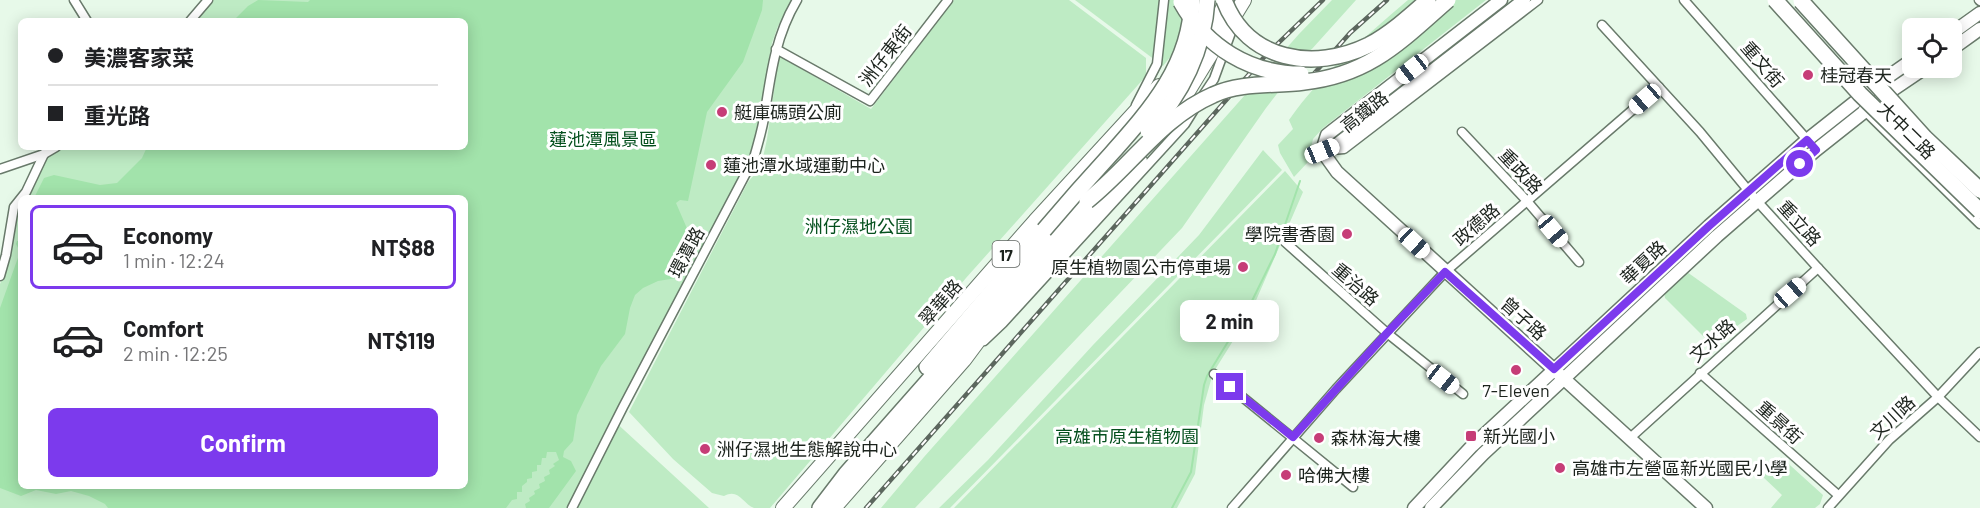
<!DOCTYPE html>
<html lang="en">
<head>
<meta charset="utf-8">
<style>
  :root { --surface:#fff; --page:#f6f6f6; --text:#202124; --muted:#757577; --line:#e0e0e0; --accent:#7c3aed }
  body { margin:0; font-family:Barlow,"Noto Sans TC",sans-serif; background:var(--page); color:var(--text); height:100vh; display:flex; flex-direction:column; font-size:22px; white-space:nowrap }
  * { box-sizing:border-box; margin:0 }
  p { font-size:20px; color:var(--muted) }
  .icon { flex:none; width:33px; height:33px; fill:none; stroke:currentColor; stroke-width:2; stroke-linecap:round; stroke-linejoin:round }
  .map { position:relative; flex:1; overflow:hidden }
  .details { position:absolute; left:18px; top:195px; width:450px; height:294px; display:flex; flex-direction:column; background:var(--surface); border-radius:9px; box-shadow:0 3px 15px #0003 }
  .details>* { flex:none }
  .hud { position:absolute; left:18px; top:18px; width:450px; height:132px; border-radius:9px; box-shadow:0 3px 15px #0003; display:grid; align-content:center; height:132px; padding:0 30px; background:var(--surface) }
  .tools { position:absolute; left:1902px; top:18px; display:grid; gap:12px }
  .tools a { display:grid; place-items:center; width:60px; height:60px; border-radius:9px; background:var(--surface); box-shadow:0 3px 15px #0003; font-size:30px }
  .end { position:absolute; width:27px; height:27px; margin:-14px; border:8px solid #7c3aed; background:#fff; box-shadow:0 0 0 3px #fff }
  .from { border-radius:50% }
  .bubble { position:absolute; height:42px; border-radius:9px; background:var(--surface); box-shadow:0 3px 15px #0003; font-size:20px; font-weight:700; line-height:42px; text-align:center }
  .car { position:absolute; width:18px; height:36px; margin:-18px -9px; border-radius:8px; box-shadow:0 0 4px 2px #0007; background:linear-gradient(#fff 24%,#345 0 40%,#fff 0 76%,#345 0 86%,#fff 0) }
  .hud b { display:flex; align-items:center; gap:21px; height:57px; font-size:22px }
  .hud b+b { border-top:2px solid var(--line) }
  .hud i { width:15px; height:15px; background:var(--text) }
  ul { padding:10px 0 0; list-style:none }
  li { display:flex; align-items:center; gap:18px; height:84px; margin:0 12px 9px; padding:0 18px; border:3px solid transparent; border-radius:9px }
  li div { flex:1 }
  li b { display:block; font-size:22px }
  li em { font-style:normal; font-weight:700 }
  li.selected { border-color:var(--accent) }
  li>.icon { width:54px; height:54px; stroke-width:1.5 }
  .button { display:flex; gap:12px; margin-top:auto; padding:12px 30px }
  .button a { flex:1; height:69px; border-radius:9px; background:var(--accent); color:#fff; font-size:24px; font-weight:700; line-height:69px; text-align:center }
  .map>svg:first-child { display:block }
  .green { fill:#beebc4 }
  .water { fill:#a2e3ab }
  .lines { fill:none; stroke-linecap:round; stroke-linejoin:round }
  .stream { stroke:#a2e3ab; stroke-width:2 }
  .street-casing { stroke:#697a6b; stroke-width:11 }
  .secondary-casing { stroke:#697a6b; stroke-width:15 }
  .primary-casing { stroke:#697a6b; stroke-width:16 }
  .highway-casing { stroke:#697a6b; stroke-width:18 }
  .street { stroke:#fff; stroke-width:8 }
  .secondary { stroke:#fff; stroke-width:12 }
  .primary { stroke:#fff; stroke-width:14 }
  .highway { stroke:#fff; stroke-width:15 }
  .rail-casing { stroke:#5c675e; stroke-width:4.5 }
  .rail { stroke:#fff; stroke-width:2; stroke-dasharray:7; stroke-linecap:butt }
  .highway-bridge-casing { stroke:#697a6b; stroke-width:18; stroke-linecap:butt }
  .highway-bridge { stroke:#fff; stroke-width:15 }
  .route { stroke:#7c3aed; stroke-width:8 }
  .poi-dot { fill:#c63d77; stroke:#fff; stroke-width:2 }
  .labels { text-anchor:middle; dominant-baseline:central; stroke-width:6; stroke-linejoin:round; paint-order:stroke }
  .shield { fill:#fff; stroke:#606561; stroke-width:1.5 }
  .shield-label { font-size:16px; font-weight:bold; fill:#1c231d }
  .street-label { font-size:18px; fill:#1c231d; stroke:#fff }
  .poi-label { font-size:18px; fill:#1c231d; stroke:#fff; text-anchor:start }
  .park-label { font-size:18px; fill:#05501e; stroke:#fff }
</style>
</head>
<body>
<div class="map">
<svg width="1980" height="508" viewBox="0 0 1980 508">
  <rect width="100%" height="100%" fill="#e7f9e9"/>
  <g class="green">
    <path d="M212,0H793L778,26L772,43L758,123L749,159L612,419L709,508H0V284L9,262L15,213L21,201V486H465V198H24L49,154L60,147H465V21H194Z"/>
    <path d="M954,0H1069L1146,58V76L966,278L770,508C766,508 758,508 754,508C743,504 739,488 724,496L712,493L673,459L629,412L748,182L761,167L767,139L779,56L871,109Z"/>
    <path d="M1075,0H1215L1163,66Z"/>
    <path d="M1332,0H1356L1311,50L1266,108L1182,228L915,508H881L924,457L1299,34Z"/>
    <path d="M1408,0H1486L1323,128L1313,139L1308,162L1294,177L1280,153L1278,145L1293,129L1289,120C1321,74 1366,36 1408,0Z"/>
    <path d="M1263,150L1282,170L950,508H939L988,460L1093,345L1199,235Z"/>
    <path d="M1285,171L1303,192L1251,312L1213,373L1204,405L1195,474L1177,508H954Z"/>
    <path d="M1687,272L1746,314L1747,319L1713,343L1708,341L1665,298L1664,292Z"/>
    <path d="M1781,457L1823,495L1820,504L1815,508H1771L1782,495L1763,477Z"/>
  </g>
  <path class="water" d="M258,0L308,2L310,0H763L762,10L743,62L707,112L688,201L680,200L676,203L695,247L677,278L658,281L643,288L635,295L630,308L625,334L601,366L577,415L573,441L564,451L563,457L571,461L576,471L549,508H526L525,504L530,501L529,498L535,494L534,491L540,488L539,484L545,481L544,477L550,474L549,470L555,466L553,464L559,460L556,452H547L546,458H542L541,465H537V471L532,472V478L527,479V482L522,486V492H517V499L512,500L506,508H108L105,504L89,496L71,491L56,494L36,490L21,496L0,488V308L20,252L16,244L17,241H21V486H465V198H34L44,178L54,175L100,185L117,183L142,158L147,147H465V21H233L248,6Z"/>
  <g class="lines">
    <g class="stream">
      <path d="M1431,64L1514,0"/>
      <path d="M1172,508L1191,472L1204,385L1207,376L1248,309L1275,254L1300,181"/>
    </g>
    <g class="street-casing">
      <g id="street">
        <path d="M74,0L87,21"/>
        <path d="M1684,0L1810,143"/>
        <path d="M1979,0L1980,1"/>
        <path d="M190,21L208,0"/>
        <path d="M1602,25L1700,132L1757,201L1818,268L1938,397L1980,437"/>
        <path d="M776,49L870,101L948,0"/>
        <path d="M1202,97L1214,79L1233,27"/>
        <path d="M1136,105L1157,64L1164,0"/>
        <path d="M1863,109L1980,224"/>
        <path d="M1462,132L1527,201L1579,262"/>
        <path d="M1331,150L1344,149L1538,0"/>
        <path d="M0,169L44,154L56,147"/>
        <path d="M1285,242L1387,333L1463,394"/>
        <path d="M0,276L6,255L14,207L26,192L44,154"/>
        <path d="M984,341L1003,323L1185,124L1195,108"/>
        <path d="M1700,373L1838,495"/>
        <path d="M1214,374L1353,487"/>
        <path d="M1629,439L1818,268"/>
        <path d="M572,508L623,407L754,158C758,143 763,128 765,112C771,72 776,35 797,0"/>
        <path d="M1232,508L1336,389L1445,272L1659,87"/>
        <path d="M1828,508L1889,440L1938,397L1980,352"/>
      </g>
    </g>
    <g class="secondary-casing">
      <g id="secondary">
        <path d="M1952,33L1980,13"/>
        <path d="M1952,49L1980,29"/>
        <path d="M1322,151L1337,172L1706,508"/>
        <path d="M1322,151L1335,146L1524,0"/>
        <path d="M1322,151L1327,135L1332,131L1501,0"/>
        <path d="M1414,508L1472,446L1709,226L1807,140L1879,83L1912,60"/>
        <path d="M1431,508L1483,454L1717,236L1816,150L1888,93L1925,68"/>
      </g>
    </g>
    <g class="primary-casing">
      <g id="primary">
        <path d="M1199,43L1212,29L1227,0"/>
        <path d="M1171,119L1244,0"/>
        <path d="M783,508L1035,221L1159,86"/>
        <path d="M834,508L964,360L993,321L1140,161"/>
      </g>
    </g>
    <g class="highway-casing">
      <g id="highway">
        <path d="M927,367L1044,230"/>
        <path d="M820,508L846,474L1087,201"/>
      </g>
    </g>
    <use href="#street" class="street"/>
    <use href="#secondary" class="secondary"/>
    <use href="#primary" class="primary"/>
    <use href="#highway" class="highway"/>
    <g class="rail-casing">
      <g id="rail">
        <path d="M1311,77L1350,33L1387,0"/>
        <path d="M866,508L1266,55L1323,0"/>
      </g>
    </g>
    <use href="#rail" class="rail"/>
    <g class="highway-bridge-casing">
      <g id="highway-bridge">
        <path d="M1224,0C1247,61 1314,72 1369,45C1390,34 1410,16 1428,0"/>
        <path d="M1775,0L1860,94L1980,211"/>
        <path d="M1801,1L1925,138L1980,190"/>
        <path d="M1181,2C1206,47 1250,74 1301,74"/>
        <path d="M1148,131C1182,95 1204,49 1207,0"/>
        <path d="M1087,201C1130,167 1162,117 1213,95C1241,82 1274,86 1304,82C1370,75 1401,41 1448,0"/>
        <path d="M1044,230C1066,204 1088,179 1111,154C1151,109 1191,64 1192,0"/>
      </g>
    </g>
    <use href="#highway-bridge" class="highway-bridge"/>
  </g>
  <g class="lines">
    <path class="route" d="M1230,387L1293,437L1387,333L1445,272L1554,369L1709,226L1807,140L1816,150L1800,164"/>
  </g>
  <g class="poi-dot">
    <circle cx="1808" cy="75" r="6"/>
    <circle cx="722" cy="112" r="6"/>
    <circle cx="711" cy="165" r="6"/>
    <circle cx="1347" cy="234" r="6"/>
    <circle cx="1243" cy="267" r="6"/>
    <circle cx="1516" cy="370" r="6"/>
    <rect x="1465" y="430" width="12" height="12" rx="3"/>
    <circle cx="1319" cy="438" r="6"/>
    <circle cx="705" cy="449" r="6"/>
    <circle cx="1560" cy="468" r="6"/>
    <circle cx="1286" cy="475" r="6"/>
  </g>
  <g class="labels">
    <rect class="shield" x="992.5" y="241" width="27" height="26" rx="4.5"/>
    <g class="shield-label">
      <text x="1006" y="254">17</text>
    </g>
    <g class="street-label">
      <text transform="translate(885 55) rotate(-52)">洲仔東街</text>
      <text transform="translate(1763 64) rotate(49)">重文街</text>
      <text transform="translate(1364 111) rotate(-38)">高鐵路</text>
      <text transform="translate(1907 130) rotate(45)">大中二路</text>
      <text transform="translate(1521 171) rotate(47)">重政路</text>
      <text transform="translate(1800 223) rotate(48)">重立路</text>
      <text transform="translate(1476 224) rotate(-41)">政德路</text>
      <text transform="translate(686 252) rotate(-62)">環潭路</text>
      <text transform="translate(1643 262) rotate(-43)">華夏路</text>
      <text transform="translate(1356 284) rotate(41)">重治路</text>
      <text transform="translate(940 302) rotate(-49)">翠華路</text>
      <text transform="translate(1524 318) rotate(42)">曾子路</text>
      <text transform="translate(1712 340) rotate(-42)">文水路</text>
      <text transform="translate(1892 417) rotate(-43)">文川路</text>
      <text transform="translate(1780 422) rotate(42)">重景街</text>
    </g>
    <g class="poi-label">
      <text x="1820" y="75">桂冠春天</text>
      <text x="734" y="112">艇庫碼頭公廁</text>
      <text x="723" y="165">蓮池潭水域運動中心</text>
      <text x="1335" y="234" text-anchor="end">學院書香園</text>
      <text x="1231" y="267" text-anchor="end">原生植物園公巿停車場</text>
      <text x="1516" y="390" text-anchor="middle">7-Eleven</text>
      <text x="1483" y="436">新光國小</text>
      <text x="1331" y="438">森林海大樓</text>
      <text x="717" y="449">洲仔濕地生態解說中心</text>
      <text x="1572" y="468">高雄市左營區新光國民小學</text>
      <text x="1298" y="475">哈佛大樓</text>
    </g>
    <g class="park-label">
      <text x="603" y="139">蓮池潭風景區</text>
      <text x="859" y="226">洲仔濕地公園</text>
      <text x="1127" y="436">高雄市原生植物園</text>
    </g>
  </g>
</svg>
<div class="tools">
<a><svg class="icon" aria-label="locate" viewBox="0 0 24 24"><circle cx="12" cy="12" r="6"/><path d="M12 2v4M12 18v4M2 12h4M18 12h4"/></svg></a>
</div>
<i class="end from" style="left:1800px;top:164px"></i>
<i class="end" style="left:1230px;top:387px"></i>
<div class="bubble" style="left:1180px;top:300px;width:99px">2 min</div>
<i class="car" style="left:1412px;top:69px;rotate:232deg"></i>
<i class="car" style="left:1645px;top:99px;rotate:229deg"></i>
<i class="car" style="left:1322px;top:151px;rotate:68deg"></i>
<i class="car" style="left:1553px;top:231px;rotate:140deg"></i>
<i class="car" style="left:1414px;top:243px;rotate:133deg"></i>
<i class="car" style="left:1790px;top:293px;rotate:49deg"></i>
<i class="car" style="left:1443px;top:379px;rotate:128deg"></i>
<div class="hud">
<b><i class="from"></i>美濃客家菜</b>
<b><i></i>重光路</b>
</div>
<section class="details">
<ul>
<li class="selected"><svg class="icon" aria-label="car" viewBox="0 0 24 24"><path d="M5 17H2v-5l4-1 3-4h7l3 4 3 1v5h-3M9 17h6M6 11h13"/><circle cx="7" cy="17" r="2"/><circle cx="17" cy="17" r="2"/></svg><div><b>Economy</b><p>1 min · 12:24</p></div><em>NT$88</em></li>
<li><svg class="icon" aria-label="car" viewBox="0 0 24 24"><path d="M5 17H2v-5l4-1 3-4h7l3 4 3 1v5h-3M9 17h6M6 11h13"/><circle cx="7" cy="17" r="2"/><circle cx="17" cy="17" r="2"/></svg><div><b>Comfort</b><p>2 min · 12:25</p></div><em>NT$119</em></li>
</ul>
<div class="button"><a>Confirm</a></div>
</section>
</div>
</body>
</html>
